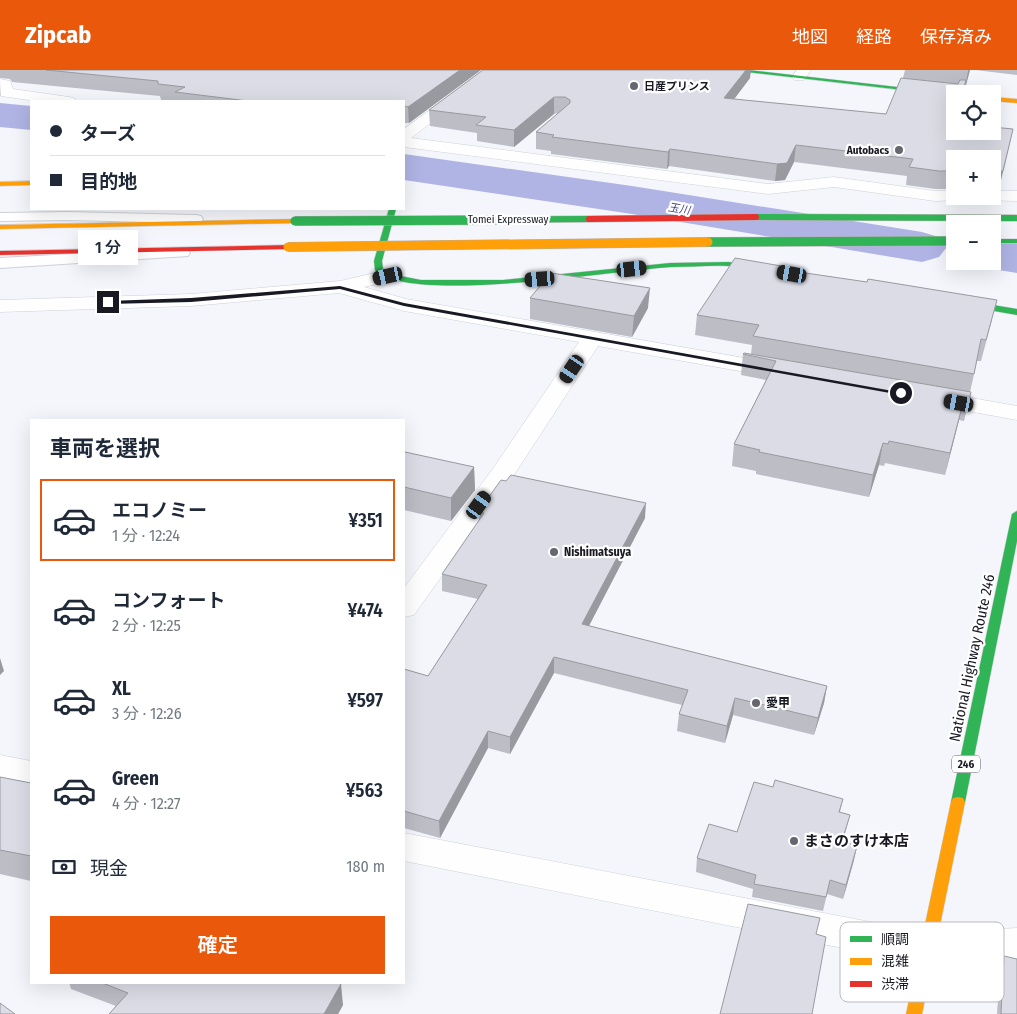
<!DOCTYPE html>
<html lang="ja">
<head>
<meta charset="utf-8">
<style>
  :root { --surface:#fff; --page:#f2f2f3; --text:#1f2937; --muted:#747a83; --line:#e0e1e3; --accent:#ea580c }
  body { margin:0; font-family:"Fira Sans Condensed","Noto Sans JP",sans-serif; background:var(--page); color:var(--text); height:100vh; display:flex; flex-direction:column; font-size:19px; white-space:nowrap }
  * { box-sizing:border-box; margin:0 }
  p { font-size:16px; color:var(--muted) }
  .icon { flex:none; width:28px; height:28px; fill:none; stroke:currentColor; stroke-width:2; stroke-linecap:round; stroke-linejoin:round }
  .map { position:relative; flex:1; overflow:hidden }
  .panel { position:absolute; left:30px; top:349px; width:375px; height:565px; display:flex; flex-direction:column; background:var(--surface); border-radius:0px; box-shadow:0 5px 20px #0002 }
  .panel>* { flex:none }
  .banner { position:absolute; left:30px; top:30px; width:375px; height:110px; border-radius:0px; box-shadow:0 5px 20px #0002; display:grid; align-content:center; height:110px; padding:0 20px; background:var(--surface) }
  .controls { position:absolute; left:946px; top:15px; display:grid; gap:10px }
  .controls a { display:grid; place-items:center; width:55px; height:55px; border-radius:0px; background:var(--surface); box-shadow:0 5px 20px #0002; font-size:25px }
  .end { position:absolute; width:22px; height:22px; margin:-11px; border:6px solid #181923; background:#fff; box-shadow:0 0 0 2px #fff }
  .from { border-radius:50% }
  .bubble { position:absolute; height:35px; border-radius:0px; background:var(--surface); box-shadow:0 5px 20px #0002; font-size:16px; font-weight:600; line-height:35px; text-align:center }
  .car { position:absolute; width:15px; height:30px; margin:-15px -8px; border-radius:6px; box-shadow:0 0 4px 1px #0007; background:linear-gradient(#222 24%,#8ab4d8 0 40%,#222 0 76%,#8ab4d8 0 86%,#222 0) }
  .banner b { display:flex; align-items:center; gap:18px; height:48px; font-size:19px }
  .banner b+b { border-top:1px solid var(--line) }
  .banner i { width:12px; height:12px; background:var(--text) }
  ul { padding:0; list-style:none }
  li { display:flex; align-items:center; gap:15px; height:82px; margin:0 10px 8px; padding:0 10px; border:2px solid transparent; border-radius:0px }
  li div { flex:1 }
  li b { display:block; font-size:19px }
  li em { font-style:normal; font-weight:600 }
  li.active { border-color:var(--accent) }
  li>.icon { width:45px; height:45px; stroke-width:1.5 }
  h2 { padding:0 20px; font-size:22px; line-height:60px }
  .pay { display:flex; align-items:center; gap:12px; height:55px; padding:0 20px; font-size:19px }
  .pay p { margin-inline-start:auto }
  .action { display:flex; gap:10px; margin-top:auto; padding:10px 20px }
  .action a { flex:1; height:58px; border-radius:0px; background:var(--accent); color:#fff; font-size:20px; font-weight:600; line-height:58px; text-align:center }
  header { display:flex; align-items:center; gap:30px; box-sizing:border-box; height:70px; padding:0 25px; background:var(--accent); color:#fff }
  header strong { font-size:24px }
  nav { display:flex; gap:28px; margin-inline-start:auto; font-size:18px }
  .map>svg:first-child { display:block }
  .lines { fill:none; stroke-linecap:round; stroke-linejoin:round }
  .river { fill:#b0b4e4; fill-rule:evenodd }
  .lane-casing { stroke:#cfd0d8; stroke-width:2 }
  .street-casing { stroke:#cfd0d8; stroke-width:1 }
  .fast-casing { stroke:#cfd0d8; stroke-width:1 }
  .slow-casing { stroke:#cfd0d8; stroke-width:1 }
  .jam-casing { stroke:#cfd0d8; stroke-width:1 }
  .lane { fill:#fefeff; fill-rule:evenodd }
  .street { fill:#fefeff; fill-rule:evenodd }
  .fast { fill:#30b455; fill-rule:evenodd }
  .slow { fill:#ff9f0a; fill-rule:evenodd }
  .jam { fill:#e5322d; fill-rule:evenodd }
  .fast-bridge-far1-casing { stroke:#b7b1ad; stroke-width:7; stroke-linecap:butt }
  .fast-bridge-casing { stroke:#b7b1ad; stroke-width:10; stroke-linecap:butt }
  .slow-bridge-casing { stroke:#b7b1ad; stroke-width:10; stroke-linecap:butt }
  .jam-bridge-casing { stroke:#b7b1ad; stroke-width:7; stroke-linecap:butt }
  .fast-bridge-far1 { stroke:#30b455; stroke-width:6 }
  .fast-bridge { stroke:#30b455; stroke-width:9 }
  .slow-bridge { stroke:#ff9f0a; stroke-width:9 }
  .jam-bridge { stroke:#e5322d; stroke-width:6 }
  .wall { fill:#bcbdc5 }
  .shaded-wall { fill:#999aa0 }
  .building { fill:#dbdce5; stroke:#999aa0 }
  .route { fill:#181923 }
  .poi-dot { fill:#65666f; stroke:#fff; stroke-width:2 }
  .labels { text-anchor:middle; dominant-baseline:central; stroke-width:4.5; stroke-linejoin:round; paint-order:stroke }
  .far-poi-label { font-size:11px; font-weight:bold; fill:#181923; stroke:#fff; text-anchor:start }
  .far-water-label { font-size:11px; font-style:italic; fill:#42428f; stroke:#fff }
  .far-street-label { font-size:11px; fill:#181923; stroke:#fff }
  .shield { fill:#fff; stroke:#5d5e65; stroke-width:1 }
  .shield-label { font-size:11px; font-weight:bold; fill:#181923 }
  .poi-label { font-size:12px; font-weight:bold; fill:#181923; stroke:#fff; text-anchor:start }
  .near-street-label { font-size:15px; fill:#181923; stroke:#fff }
  .near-poi-label { font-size:15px; font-weight:bold; fill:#181923; stroke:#fff; text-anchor:start }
  .key { fill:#fff; stroke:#bababd; stroke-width:1 }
  .key-label { font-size:14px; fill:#181923 }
</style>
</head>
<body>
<header>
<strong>Zipcab</strong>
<nav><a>地図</a><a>経路</a><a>保存済み</a></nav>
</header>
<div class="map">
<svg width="1017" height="944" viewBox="0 0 1017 944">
  <rect width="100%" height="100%" fill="#f5f6fc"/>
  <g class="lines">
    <g class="river">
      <path d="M0,33L31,36V60L0,57Z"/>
      <path d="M404,84L632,116L922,162L939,167L947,177L939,187L922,192L632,144L404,110Z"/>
      <path d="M992,170L1017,173V203L974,196L971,191H992Z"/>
    </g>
    <g class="lane-casing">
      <g id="lane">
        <path d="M68,142L196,145L201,146L203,149L201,152L196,153L68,150L0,151V143Z"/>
        <path d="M182,178L188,180L190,183L188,186L0,198V188Z"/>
      </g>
    </g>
    <g class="street-casing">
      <g id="street">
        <path d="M484,0H500L411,68L768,114L834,107L935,121H955V126H964L961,130L935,131L834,117L768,124L404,77V59Z"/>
        <path d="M797,0H811L804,10H794L792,7Z"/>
        <path d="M0,9L10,11L13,19L69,27L74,28L76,31H36L1,26Z"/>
        <path d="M992,121H1017V131L977,130L974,126H992Z"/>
        <path d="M388,200L395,202L398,206L395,210L364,217L406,229L779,294L787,296L790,301L787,306L779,308L598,276L514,405L414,545L404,547V518L492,400L579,272L404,241L339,223L191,236L0,242V230L191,224L340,211Z"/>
        <path d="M932,321L1017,336V350L924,333L920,328L924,323Z"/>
        <path d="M0,685L31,691V715L0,709Z"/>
        <path d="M404,763L928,863L1017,858V890L928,895L404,791Z"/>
      </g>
    </g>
    <g class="fast-casing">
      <g id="fast">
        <path d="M729,0H748L958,24H955V26Z"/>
        <path d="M389,139H396L382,191L383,199L390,204L421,210H503L670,193L729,192L766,198L770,200L766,202C754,200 741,197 728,196C710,195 690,197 671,197C617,200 409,235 375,200L374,191Z"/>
        <rect x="992" y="169" width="25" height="4"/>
        <path d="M957,229L1017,239V245L954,234V230Z"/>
        <path d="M1017,441V471L965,732L963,736L958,737L953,736L951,732L1012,444Z"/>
      </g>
    </g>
    <g class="slow-casing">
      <g id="slow">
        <path d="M992,27L1017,29V33L992,31Z"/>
        <path d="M31,111V115L0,116V112Z"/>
        <path d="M295,149H298V153L0,159V155Z"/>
        <path d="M958,727L963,728L965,732L922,944H906L951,732L953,728Z"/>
      </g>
    </g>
    <g class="jam-casing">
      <path id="jam" d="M288,175L292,177L291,179L0,185V181Z"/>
    </g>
    <use href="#lane" class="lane"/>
    <use href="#street" class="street"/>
    <use href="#fast" class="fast"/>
    <use href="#slow" class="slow"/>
    <use href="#jam" class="jam"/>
    <g class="fast-bridge-far1-casing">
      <g id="fast-bridge-far1">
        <path d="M756,147L1017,148"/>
        <path d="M324,151L589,149"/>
      </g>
    </g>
    <g class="fast-bridge-casing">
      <g id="fast-bridge">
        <path d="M295,151L508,150"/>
        <path d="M708,172L955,171"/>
      </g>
    </g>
    <g class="slow-bridge-casing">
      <path id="slow-bridge" d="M288,177L708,172"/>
    </g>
    <g class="jam-bridge-casing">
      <path id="jam-bridge" d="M589,149L756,147"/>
    </g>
    <use href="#fast-bridge-far1" class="fast-bridge-far1"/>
    <use href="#fast-bridge" class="fast-bridge"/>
    <use href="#slow-bridge" class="slow-bridge"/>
    <use href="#jam-bridge" class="jam-bridge"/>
  </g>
  <g class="wall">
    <path d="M0,0H481L409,53H404V31H171L161,30L160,26L12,12L10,9L0,8Z"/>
    <path d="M905,0H970L963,24H955V61H992L999,119L992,120V89H955V119H935L906,115L907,106L794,92L785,110L775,111L669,96L667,99L551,84V81L536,79V62L558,43L554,44L514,77L477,71V63L430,56L429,40L750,8L734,29L886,44L903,8Z"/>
    <path d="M975,0H1017V5Z"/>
    <path d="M793,198V201L992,250L981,291H977L970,322L969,330L964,351L959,350L945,405L885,393L884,396L879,395L869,427L756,404V401L732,396L734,374L766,310L741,305L743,284H751L752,275L695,265L697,245Z"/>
    <path d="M530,228L648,238L632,267L530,249Z"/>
    <path d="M404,384L474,397L475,420L451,451L404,440Z"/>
    <path d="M478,442L645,448L589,556L827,616L824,633L814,665L733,645L725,673L677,661L679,644L682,635L554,603L510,684L488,678L440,768L404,758V599L428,606L478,529L442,521V504L479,451Z"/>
    <path d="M0,707L31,713V811L0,804Z"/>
    <path d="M773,717L843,729L840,742L850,745L843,771L854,790L843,829L827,824L823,841L752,827L753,819L696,802L697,788L737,762Z"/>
    <path d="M1004,886L1017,944H997L1000,899Z"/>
    <path d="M69,912H335L343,935L338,944H109L116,936L71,919Z"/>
  </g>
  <g class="shaded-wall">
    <path d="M460,0H481L409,53L408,37Z"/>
    <path d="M746,0H751L750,8L723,44L724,28Z"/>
    <path d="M968,0H970L964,23L968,1Z"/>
    <path d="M554,27V44L514,77V60Z"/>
    <path d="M1013,59L999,119L992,120V111L994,103Z"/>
    <path d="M796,75L794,92L785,110L775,111L777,94Z"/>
    <path d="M670,79L669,96L667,99L668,82Z"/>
    <path d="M650,218L648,238L632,267L634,246Z"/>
    <path d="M964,329L959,350L945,405L950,383Z"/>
    <path d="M883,373L879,395L869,427L873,405Z"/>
    <path d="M474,397L475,420L451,451V428Z"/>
    <path d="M646,433L645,448L581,571L582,554Z"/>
    <path d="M554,587V603L510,684V667Z"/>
    <path d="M0,588L4,601L0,605Z"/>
    <path d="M827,616L824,633L814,665L818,648Z"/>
    <path d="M735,628L733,645L725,673L727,656Z"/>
    <path d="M488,661V678L440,768L439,751Z"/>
    <path d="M857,776L854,790L843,829L846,815Z"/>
    <path d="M341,914L343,935L338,944H324Z"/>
  </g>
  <g class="building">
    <path d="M46,0H460L408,37L404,36V31H248L175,22L185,17L158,14V11Z"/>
    <path d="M483,0H746L724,28L886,44L901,8L958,14L960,10H966L962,24H955V49L954,52H955V61H992V57L1013,59L1003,101L992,102V89H955V101H939L909,97L913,89L796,75L787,93L777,94L670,79L668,82L552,67L554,65L536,62L570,33V30L565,27H554L514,60L476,55L486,47L429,40Z"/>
    <path d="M735,188L793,198L792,201L867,212L868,209L997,230L986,270L981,269L974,304L753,266L759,255L697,245Z"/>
    <path d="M551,203L650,218L634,246L530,228Z"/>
    <path d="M744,283L971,322L969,330L964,329L950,383L889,371L888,374L883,373L873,405L759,382L760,380L734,374L776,291L743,284Z"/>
    <path d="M405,382L474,397L451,428L404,417V384Z"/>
    <path d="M511,405L646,433L582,554L827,616L818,648L735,628L727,656L679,644L688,620L554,587L510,667L488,661L439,751L404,741V599L428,606L487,515L442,504L484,443L478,442L501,410L506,411Z"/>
    <path d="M0,707L31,713V786L0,780Z"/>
    <path d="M775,710L843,729L839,742L850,745L842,771L857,776L846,815L830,810L826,827L754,814L756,805L697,788L709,754L737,762L754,712L773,717Z"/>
    <path d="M748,834L820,848L816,864L826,867L812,944H720Z"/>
    <path d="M1004,886L1017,889V944H1001Z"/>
    <path d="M100,912H335L341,914L324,944H109L128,923Z"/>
    <path d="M0,933L15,944H0Z"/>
  </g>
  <path class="route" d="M340,216L404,233L904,323L901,325L404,236L340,219L191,232L108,234L104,232L108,231L191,228Z"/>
  <g class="poi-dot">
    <circle cx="634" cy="16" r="5"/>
    <circle cx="899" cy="80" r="5"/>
    <circle cx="554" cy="482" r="5"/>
    <circle cx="756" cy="633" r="5"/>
    <circle cx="794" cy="771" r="5"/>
  </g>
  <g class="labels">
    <g class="far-poi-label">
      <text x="644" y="16">日産プリンス</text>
      <text x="889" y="80" text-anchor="end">Autobacs</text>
    </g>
    <g class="far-water-label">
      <text transform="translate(679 139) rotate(9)">玉川</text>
    </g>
    <g class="far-street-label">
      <text x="508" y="149">Tomei Expressway</text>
    </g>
    <rect class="shield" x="952" y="685.5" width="28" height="17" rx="4"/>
    <g class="shield-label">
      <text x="966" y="694">246</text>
    </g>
    <g class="poi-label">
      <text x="564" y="482">Nishimatsuya</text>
      <text x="766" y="633">愛甲</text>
    </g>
    <g class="near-street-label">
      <text transform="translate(972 588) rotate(-78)">National Highway Route 246</text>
    </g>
    <g class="near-poi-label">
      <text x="804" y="771">まさのすけ本店</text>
    </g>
  </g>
  <rect x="840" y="852" width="164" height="80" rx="8" class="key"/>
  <rect x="850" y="866" width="22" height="6" fill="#30b455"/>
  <rect x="850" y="888" width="22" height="7" fill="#ff9f0a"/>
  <rect x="850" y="911" width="22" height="6" fill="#e5322d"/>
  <g class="key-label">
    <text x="881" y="874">順調</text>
    <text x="881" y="896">混雑</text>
    <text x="881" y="919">渋滞</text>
  </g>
</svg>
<div class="controls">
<a><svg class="icon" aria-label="locate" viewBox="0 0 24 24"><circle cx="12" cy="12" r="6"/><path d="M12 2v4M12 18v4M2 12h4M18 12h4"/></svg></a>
<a>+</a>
<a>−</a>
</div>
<i class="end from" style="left:901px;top:323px"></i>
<i class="end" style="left:108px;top:232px"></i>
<div class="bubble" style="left:78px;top:160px;width:60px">1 分</div>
<i class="car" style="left:632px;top:199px;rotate:84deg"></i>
<i class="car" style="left:792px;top:204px;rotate:280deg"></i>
<i class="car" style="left:388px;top:206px;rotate:257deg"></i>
<i class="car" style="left:540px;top:209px;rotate:266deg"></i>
<i class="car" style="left:572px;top:299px;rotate:214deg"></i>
<i class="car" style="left:959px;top:333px;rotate:280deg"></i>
<i class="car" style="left:479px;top:435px;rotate:36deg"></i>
<div class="banner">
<b><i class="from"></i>ターズ</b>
<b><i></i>目的地</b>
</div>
<section class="panel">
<h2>車両を選択</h2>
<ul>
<li class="active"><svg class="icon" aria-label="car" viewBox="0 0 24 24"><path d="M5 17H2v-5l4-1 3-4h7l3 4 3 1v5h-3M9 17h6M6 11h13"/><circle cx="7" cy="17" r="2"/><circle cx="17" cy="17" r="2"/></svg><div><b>エコノミー</b><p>1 分 · 12:24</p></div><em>¥351</em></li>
<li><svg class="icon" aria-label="car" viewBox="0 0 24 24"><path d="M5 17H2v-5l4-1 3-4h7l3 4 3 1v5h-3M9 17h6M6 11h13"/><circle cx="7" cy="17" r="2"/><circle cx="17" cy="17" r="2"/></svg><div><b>コンフォート</b><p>2 分 · 12:25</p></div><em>¥474</em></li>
<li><svg class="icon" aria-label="car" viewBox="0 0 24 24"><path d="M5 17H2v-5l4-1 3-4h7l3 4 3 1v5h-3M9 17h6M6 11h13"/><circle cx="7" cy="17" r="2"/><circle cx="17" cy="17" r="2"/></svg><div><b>XL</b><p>3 分 · 12:26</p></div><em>¥597</em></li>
<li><svg class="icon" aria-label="car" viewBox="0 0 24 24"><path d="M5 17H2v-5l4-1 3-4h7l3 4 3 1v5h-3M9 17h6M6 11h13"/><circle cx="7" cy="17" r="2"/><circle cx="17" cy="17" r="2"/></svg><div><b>Green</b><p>4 分 · 12:27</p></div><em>¥563</em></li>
</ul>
<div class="pay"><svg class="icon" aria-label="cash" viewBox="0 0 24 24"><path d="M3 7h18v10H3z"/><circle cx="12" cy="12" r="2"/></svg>現金<p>180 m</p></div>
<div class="action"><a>確定</a></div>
</section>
</div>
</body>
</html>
